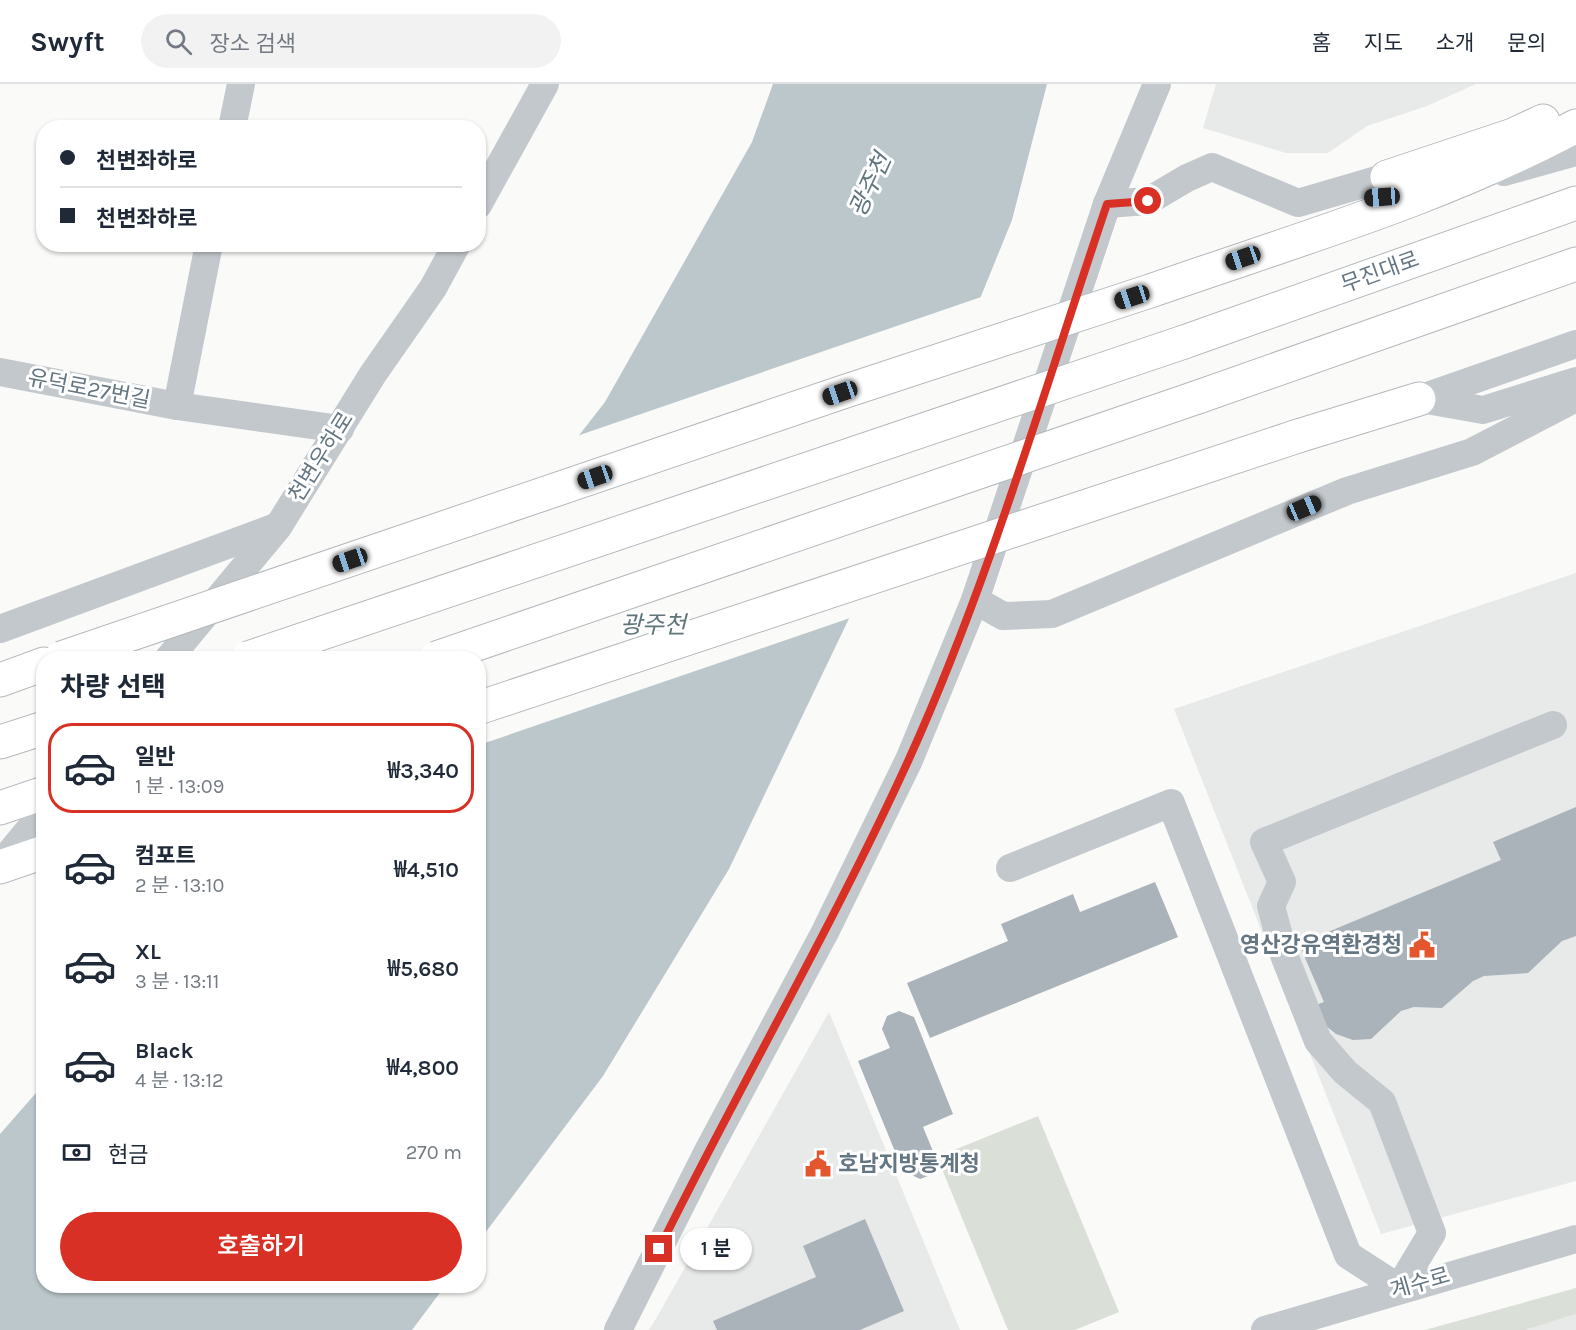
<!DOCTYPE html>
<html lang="ko">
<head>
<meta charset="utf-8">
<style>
  :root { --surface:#fff; --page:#f2f2f3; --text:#1f2937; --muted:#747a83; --line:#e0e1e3; --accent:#d93025 }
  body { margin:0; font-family:Karla,"Noto Sans KR",sans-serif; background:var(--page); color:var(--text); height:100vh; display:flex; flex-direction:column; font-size:22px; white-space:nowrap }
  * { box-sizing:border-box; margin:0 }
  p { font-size:20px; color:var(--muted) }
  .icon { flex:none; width:33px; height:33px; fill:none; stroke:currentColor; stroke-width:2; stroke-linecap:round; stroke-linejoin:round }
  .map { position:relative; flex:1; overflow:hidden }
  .panel { position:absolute; left:36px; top:567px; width:450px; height:642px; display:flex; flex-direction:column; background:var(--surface); border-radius:24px; box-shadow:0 2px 4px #0004 }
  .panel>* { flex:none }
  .top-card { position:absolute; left:36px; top:36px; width:450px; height:132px; border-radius:24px; box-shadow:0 2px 4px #0004; display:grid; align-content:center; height:132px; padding:0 24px; background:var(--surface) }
  .end { position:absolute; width:27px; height:27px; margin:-14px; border:8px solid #d93025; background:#fff; box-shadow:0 0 0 3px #fff }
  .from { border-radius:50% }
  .bubble { position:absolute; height:42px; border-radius:21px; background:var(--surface); box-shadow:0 2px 4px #0004; font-size:20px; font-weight:600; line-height:42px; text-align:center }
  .car { position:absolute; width:18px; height:36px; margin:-18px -9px; border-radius:8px; box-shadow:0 0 4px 2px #0007; background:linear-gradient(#222 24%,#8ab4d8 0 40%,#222 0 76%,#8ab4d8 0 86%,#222 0) }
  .top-card b { display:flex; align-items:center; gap:21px; height:57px; font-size:22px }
  .top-card b+b { border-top:2px solid var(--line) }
  .top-card i { width:15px; height:15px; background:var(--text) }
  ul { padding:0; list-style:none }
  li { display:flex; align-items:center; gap:18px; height:90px; margin:0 12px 9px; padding:0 12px; border:3px solid transparent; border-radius:24px }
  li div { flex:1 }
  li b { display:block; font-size:22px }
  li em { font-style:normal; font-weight:600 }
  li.active { border-color:var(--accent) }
  li>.icon { width:54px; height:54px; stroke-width:1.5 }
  h2 { padding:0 24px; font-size:27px; line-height:72px }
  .pay { display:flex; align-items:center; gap:15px; height:66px; padding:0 24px; font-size:22px }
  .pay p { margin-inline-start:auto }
  .button { display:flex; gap:12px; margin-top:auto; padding:12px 24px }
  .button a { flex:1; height:69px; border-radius:36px; background:var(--accent); color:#fff; font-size:24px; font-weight:600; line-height:69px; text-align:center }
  header { display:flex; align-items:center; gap:36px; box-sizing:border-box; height:84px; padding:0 30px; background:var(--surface); border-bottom:2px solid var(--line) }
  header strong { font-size:28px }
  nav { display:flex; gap:33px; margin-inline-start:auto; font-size:21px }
  .search { width:420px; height:54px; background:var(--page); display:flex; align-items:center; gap:15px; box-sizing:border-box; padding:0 21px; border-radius:33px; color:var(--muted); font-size:22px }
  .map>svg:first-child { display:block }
  .built { fill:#e8e9e9 }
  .green { fill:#dadfd7 }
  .water { fill:#bbc7cb }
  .pier { fill:#fafaf8 }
  .building { fill:#aab3b9 }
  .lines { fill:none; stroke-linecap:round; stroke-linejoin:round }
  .highway-casing { stroke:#b4b9bd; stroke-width:35 }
  .minor { stroke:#c3c8cc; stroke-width:28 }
  .highway { stroke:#fff; stroke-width:33 }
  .highway-bridge-casing { stroke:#b4b9bd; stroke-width:35; stroke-linecap:butt }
  .highway-bridge { stroke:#fff; stroke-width:33 }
  .route { stroke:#d93025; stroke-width:8 }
  .labels { text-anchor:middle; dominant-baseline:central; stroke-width:6; stroke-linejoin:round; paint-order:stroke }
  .street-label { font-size:22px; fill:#657683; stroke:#fff }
  .poi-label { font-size:22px; font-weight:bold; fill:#657683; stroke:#fff; text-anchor:end }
  .water-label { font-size:24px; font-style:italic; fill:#60757c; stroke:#fff }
</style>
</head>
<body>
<header>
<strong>Swyft</strong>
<div class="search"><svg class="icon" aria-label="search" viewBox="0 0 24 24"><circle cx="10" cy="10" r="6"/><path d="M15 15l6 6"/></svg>장소 검색</div>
<nav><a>홈</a><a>지도</a><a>소개</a><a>문의</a></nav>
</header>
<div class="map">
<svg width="1576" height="1246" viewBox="0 0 1576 1246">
  <rect width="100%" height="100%" fill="#fafaf8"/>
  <g class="built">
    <path d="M1216,0H1476L1427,22L1367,42L1328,69H1286L1203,44Z"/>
    <path d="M1576,489V1097L1381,1150L1174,625Z"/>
    <path d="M829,928L960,1246H649L657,1233Z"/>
    <path d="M1576,1230V1246H1525Z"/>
  </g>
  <g class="green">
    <path d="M1038,1032L1119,1228L1075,1246H1008L937,1073Z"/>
    <path d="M1576,1204V1230L1525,1246H1425Z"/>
  </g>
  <g class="water">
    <path d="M773,0H1047L1012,136L855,522L729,785L603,992L479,1157L478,574H405L605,318L752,58Z"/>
    <path d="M43,1001L44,1202H445L412,1246H0V1050Z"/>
  </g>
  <path class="pier" d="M984,212L853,533L479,661L478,574H402L574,353Z"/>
  <g class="building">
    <path d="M1576,723V852L1562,857L1528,889L1484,892L1473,897L1442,924L1414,923L1401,927L1371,955L1353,956L1336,950L1320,937L1313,922L1324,918L1299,860L1501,776L1493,758Z"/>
    <path d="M1155,798L1178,853L930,954L907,899L1008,857L1001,840L1073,810L1080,828Z"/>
    <path d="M899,927L914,933L953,1030L923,1043L935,1072L928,1092L920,1095L903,1087L858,977L890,964L882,945L887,932Z"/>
    <path d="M865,1135L904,1227L860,1246H717L713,1237L816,1193L803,1162Z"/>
  </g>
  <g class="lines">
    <g class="highway-casing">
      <g id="highway">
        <path d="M1387,93L1513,51L1543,37"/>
        <path d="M1153,206C1293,157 1445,113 1576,42"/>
        <path d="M1184,258L1576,119"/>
        <path d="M1198,313L1576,180"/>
        <path d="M1298,352L1419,315"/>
        <path d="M0,596L44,580"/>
        <path d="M0,658L44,644"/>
        <path d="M0,724L44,709"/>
        <path d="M0,783L44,768"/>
      </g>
    </g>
    <g class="minor">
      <path d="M232,44L241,0"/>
      <path d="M1504,88L1576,68"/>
      <path d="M1107,120L1148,117L1187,94L1212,83L1298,119L1387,93"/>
      <path d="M478,121L545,0"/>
      <path d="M0,288L177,322L340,345"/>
      <path d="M1419,315L1576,260"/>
      <path d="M1421,315L1483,326L1576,297"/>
      <path d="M177,322L209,160"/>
      <path d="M975,516L1003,532L1052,530L1347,407L1472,368L1576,314"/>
      <path d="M0,545L276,443"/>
      <path d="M169,574L278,443L373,290L433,204L457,160"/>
      <path d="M0,781L44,728"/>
      <path d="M1010,784L1171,719L1348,1171L1399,1204L1432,1149L1382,1018L1345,988L1318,957L1284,871L1271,822L1282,798L1264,758L1553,641"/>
      <path d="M618,1246L709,1065L825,848L909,676L975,516L1107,120L1157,0"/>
      <path d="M1265,1246L1576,1155"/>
    </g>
    <use href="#highway" class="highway"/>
    <g class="highway-bridge-casing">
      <g id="highway-bridge">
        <path d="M61,574L840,309L1153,206"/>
        <path d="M248,574L1184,258"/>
        <path d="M436,574L1198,313"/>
        <path d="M478,624L1298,352"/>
      </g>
    </g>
    <use href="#highway-bridge" class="highway-bridge"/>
  </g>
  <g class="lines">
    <path class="route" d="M659,1165C740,1001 833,842 909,675C990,496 1044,306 1107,120L1148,117"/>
  </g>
  <defs>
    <g id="civic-bare" transform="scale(2.07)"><path d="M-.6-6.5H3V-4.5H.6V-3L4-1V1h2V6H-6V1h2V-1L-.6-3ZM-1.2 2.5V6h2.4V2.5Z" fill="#e4572e" stroke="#fff" stroke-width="2.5" paint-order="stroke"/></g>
  </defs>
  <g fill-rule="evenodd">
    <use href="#civic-bare" x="1422" y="861"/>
    <use href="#civic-bare" x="818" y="1080"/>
  </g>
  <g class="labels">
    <g class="street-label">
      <text transform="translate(1380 188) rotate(-20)">무진대로</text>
      <text transform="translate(89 305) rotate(11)">유덕로27번길</text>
      <text transform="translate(321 373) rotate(-58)">천변우하로</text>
      <text transform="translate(1420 1199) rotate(-16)">계수로</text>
    </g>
    <g class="poi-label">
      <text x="1402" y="861">영산강유역환경청</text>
      <text x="838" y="1080" text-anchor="start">호남지방통계청</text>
    </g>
    <g class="water-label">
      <text transform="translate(870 101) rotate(-65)">광주천</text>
      <text x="653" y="541">광주천</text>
    </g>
  </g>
</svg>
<i class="end from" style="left:1148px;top:117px"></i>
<i class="end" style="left:659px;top:1165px"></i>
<div class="bubble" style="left:680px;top:1144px;width:72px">1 분</div>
<i class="car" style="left:1382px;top:113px;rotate:266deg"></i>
<i class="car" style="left:1243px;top:174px;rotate:251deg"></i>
<i class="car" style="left:1132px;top:213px;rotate:252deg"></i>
<i class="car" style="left:840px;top:309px;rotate:251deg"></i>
<i class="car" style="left:595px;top:393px;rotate:251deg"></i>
<i class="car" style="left:1304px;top:424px;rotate:67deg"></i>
<i class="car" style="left:350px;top:476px;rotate:251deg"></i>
<div class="top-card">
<b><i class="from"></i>천변좌하로</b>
<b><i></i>천변좌하로</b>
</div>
<section class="panel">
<h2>차량 선택</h2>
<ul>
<li class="active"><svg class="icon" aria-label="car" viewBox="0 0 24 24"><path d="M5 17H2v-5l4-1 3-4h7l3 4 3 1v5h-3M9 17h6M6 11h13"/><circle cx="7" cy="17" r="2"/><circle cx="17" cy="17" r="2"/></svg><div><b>일반</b><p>1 분 · 13:09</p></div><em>₩3,340</em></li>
<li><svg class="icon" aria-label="car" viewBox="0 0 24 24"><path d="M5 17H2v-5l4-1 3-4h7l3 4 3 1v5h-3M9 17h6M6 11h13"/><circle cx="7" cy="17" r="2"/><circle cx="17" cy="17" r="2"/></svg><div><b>컴포트</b><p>2 분 · 13:10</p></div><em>₩4,510</em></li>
<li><svg class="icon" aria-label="car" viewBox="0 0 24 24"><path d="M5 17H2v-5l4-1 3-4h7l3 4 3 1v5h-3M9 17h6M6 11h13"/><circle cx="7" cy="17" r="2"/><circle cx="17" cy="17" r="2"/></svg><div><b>XL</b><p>3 분 · 13:11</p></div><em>₩5,680</em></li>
<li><svg class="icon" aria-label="car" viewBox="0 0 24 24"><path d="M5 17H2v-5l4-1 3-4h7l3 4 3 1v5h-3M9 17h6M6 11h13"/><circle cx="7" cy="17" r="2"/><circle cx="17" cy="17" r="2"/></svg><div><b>Black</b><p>4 분 · 13:12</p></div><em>₩4,800</em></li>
</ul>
<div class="pay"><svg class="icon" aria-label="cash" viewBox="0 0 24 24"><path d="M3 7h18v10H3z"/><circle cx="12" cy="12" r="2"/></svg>현금<p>270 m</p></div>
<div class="button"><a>호출하기</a></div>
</section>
</div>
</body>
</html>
